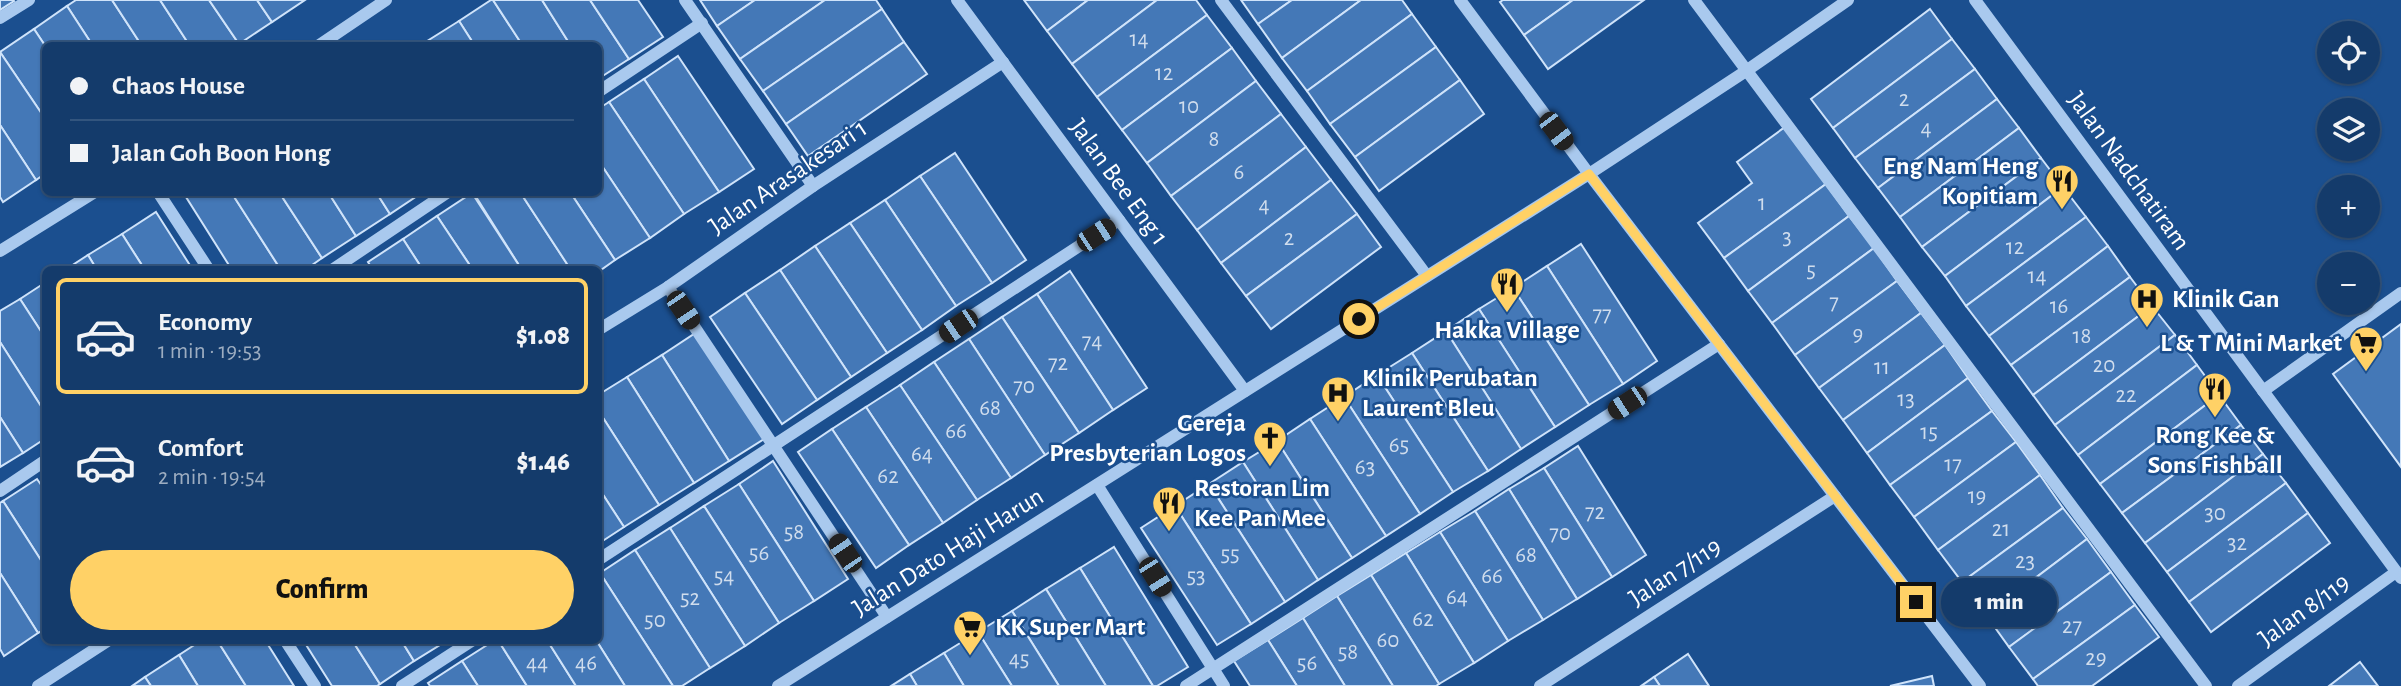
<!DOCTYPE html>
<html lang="en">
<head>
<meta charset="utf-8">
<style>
  :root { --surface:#143b6b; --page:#1d4271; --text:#f1f3f6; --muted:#9dadc1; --line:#33557e; --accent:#ffd166 }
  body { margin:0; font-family:"Alegreya Sans",sans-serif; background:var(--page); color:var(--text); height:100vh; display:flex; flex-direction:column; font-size:26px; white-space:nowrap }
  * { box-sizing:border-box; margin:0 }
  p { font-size:23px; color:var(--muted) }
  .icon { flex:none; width:38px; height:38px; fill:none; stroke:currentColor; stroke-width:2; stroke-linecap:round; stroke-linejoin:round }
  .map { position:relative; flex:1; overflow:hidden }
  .side { position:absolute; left:42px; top:266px; width:560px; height:378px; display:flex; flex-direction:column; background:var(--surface); border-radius:10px; box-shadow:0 2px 5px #0004,0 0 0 2px var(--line) }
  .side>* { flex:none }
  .banner { position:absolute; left:42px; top:42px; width:560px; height:154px; border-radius:10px; box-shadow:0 2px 5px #0004,0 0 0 2px var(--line); display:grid; align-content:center; height:154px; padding:0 28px; background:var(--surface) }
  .controls { position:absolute; left:2317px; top:21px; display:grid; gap:14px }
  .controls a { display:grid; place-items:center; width:63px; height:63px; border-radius:50%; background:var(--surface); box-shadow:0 2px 5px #0004,0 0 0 2px var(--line); font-size:35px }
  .end { position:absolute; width:32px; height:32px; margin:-16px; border:9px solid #ffd166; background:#111; box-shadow:0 0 0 4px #111 }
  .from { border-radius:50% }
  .bubble { position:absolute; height:49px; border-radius:24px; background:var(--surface); box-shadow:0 2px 5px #0004,0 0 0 2px var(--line); font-size:23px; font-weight:800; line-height:49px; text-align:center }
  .car { position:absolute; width:21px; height:42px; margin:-21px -10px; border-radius:9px; box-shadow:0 0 5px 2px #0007; background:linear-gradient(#222 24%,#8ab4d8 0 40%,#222 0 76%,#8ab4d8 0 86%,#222 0) }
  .banner b { display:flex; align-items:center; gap:24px; height:66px; font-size:26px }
  .banner b+b { border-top:2px solid var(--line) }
  .banner i { width:18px; height:18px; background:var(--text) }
  ul { padding:12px 0 0; list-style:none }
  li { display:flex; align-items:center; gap:21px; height:116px; margin:0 14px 10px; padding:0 14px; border:4px solid transparent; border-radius:10px }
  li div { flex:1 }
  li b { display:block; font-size:26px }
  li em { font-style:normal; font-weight:800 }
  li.active { border-color:var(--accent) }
  li>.icon { width:63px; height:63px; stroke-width:1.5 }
  .cta { display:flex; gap:14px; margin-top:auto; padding:14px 28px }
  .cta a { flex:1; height:80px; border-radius:42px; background:var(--accent); color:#111; font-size:28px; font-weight:800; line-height:80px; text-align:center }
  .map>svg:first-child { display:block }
  .building { fill:#4478b7; stroke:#cfe3fa; stroke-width:2 }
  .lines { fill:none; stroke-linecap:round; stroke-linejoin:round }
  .minor { stroke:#a9c9ee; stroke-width:12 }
  .route { stroke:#ffd166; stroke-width:9 }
  .labels { text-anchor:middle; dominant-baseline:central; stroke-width:5; stroke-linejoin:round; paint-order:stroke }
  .number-label { font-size:23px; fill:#d0dded }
  .poi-label { font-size:26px; font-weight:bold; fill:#fff; stroke:#1b4f8f; text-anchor:start }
  .street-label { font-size:26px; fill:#fff; stroke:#1b4f8f }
</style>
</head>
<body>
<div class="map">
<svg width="2401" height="686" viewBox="0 0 2401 686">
  <rect width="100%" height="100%" fill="#1b4f8f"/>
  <g class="building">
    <path d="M0,0H13L14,1L0,10Z"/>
    <path d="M76,0H112L142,46H93L67,6Z"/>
    <path d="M112,0H160L190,46H142Z"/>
    <path d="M160,0H209L239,44L190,46Z"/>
    <path d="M209,0H257L272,22L239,44Z"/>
    <path d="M257,0H305L272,22Z"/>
    <path d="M491,0H493L523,46H475L459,21Z"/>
    <path d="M493,0H542L571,46H523Z"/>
    <path d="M542,0H590L629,59L598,79V46H571Z"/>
    <path d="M590,0H638L663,37L629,59Z"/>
    <path d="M700,0H755L717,26Z"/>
    <path d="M755,0H825L740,59L717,26Z"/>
    <path d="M825,0H876L882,9L763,91L740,59Z"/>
    <path d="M1024,0H1088L1047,31Z"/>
    <path d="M1088,0H1157L1072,64L1047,31Z"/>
    <path d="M1157,0H1196L1207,15L1097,97L1072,64Z"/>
    <path d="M1241,0H1292L1258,24Z"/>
    <path d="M1292,0H1361L1282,58L1258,24Z"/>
    <path d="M1361,0H1402L1412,14L1307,91L1282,58Z"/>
    <path d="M1503,0H1573L1524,35L1500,2Z"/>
    <path d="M1573,0H1644L1548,69L1524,35Z"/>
    <path d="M67,6L93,46L46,47L34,29Z"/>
    <path d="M882,9L904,42L786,124L763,91Z"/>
    <path d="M1930,9L1952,39L1833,128L1811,99Z"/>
    <path d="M1412,14L1436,47L1330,124L1307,91Z"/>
    <path d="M1207,15L1232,48L1122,130L1097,97Z"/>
    <path d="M459,21L475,46H426L424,43Z"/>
    <path d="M34,29L46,47V120L0,52Z"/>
    <path d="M1952,39L1975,69L1855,158L1833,128Z"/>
    <path d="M904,42L927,74L808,156L786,124Z"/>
    <path d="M1436,47L1460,80L1355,157L1330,124Z"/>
    <path d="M1232,48L1256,81L1147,163L1122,130Z"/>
    <path d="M0,52L46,120V173L36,180L0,125Z"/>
    <path d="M678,56L754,169L719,192L644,79Z"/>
    <path d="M1975,69L1997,99L1878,188L1855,158Z"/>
    <path d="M644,79L719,192L684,214L609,102Z"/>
    <path d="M1460,80L1484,114L1379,191L1355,157Z"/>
    <path d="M1256,81L1281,114L1171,196L1147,163Z"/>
    <path d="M1997,99L2019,128L1900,217L1878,188Z"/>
    <path d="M609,102L684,214L650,238L598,160V109Z"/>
    <path d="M1281,114L1306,147L1197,230L1171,196Z"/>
    <path d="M0,125L36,180L3,202L0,197Z"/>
    <path d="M1785,127L1826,184L1724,258L1698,223L1752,183L1737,162Z"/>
    <path d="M2019,128L2041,158L1922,247L1900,217Z"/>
    <path d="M1306,147L1331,180L1221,263L1197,230Z"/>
    <path d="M955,153L1026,260L992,283L920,176Z"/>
    <path d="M2041,158L2063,187L1945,276L1922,247Z"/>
    <path d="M598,160L650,238L615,260L570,192H598Z"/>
    <path d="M920,176L992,283L956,306L885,200Z"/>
    <path d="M1331,180L1357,214L1246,296L1221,263Z"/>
    <path d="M1826,184L1849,216L1748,291L1724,258Z"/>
    <path d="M2063,187L2086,217L1966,306L1945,276Z"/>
    <path d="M194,192H231L281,270H232L186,197Z"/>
    <path d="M231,192H279L322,258L305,270H281Z"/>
    <path d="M279,192H328L356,236L322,258Z"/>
    <path d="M328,192H376L390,214L356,236Z"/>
    <path d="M376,192H423L390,214Z"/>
    <path d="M473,192H520L571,270H522Z"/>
    <path d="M520,192H570L615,260L598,272V270H571Z"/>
    <path d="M472,193L522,270H473L437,216Z"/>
    <path d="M885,200L956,306L922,330L850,223Z"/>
    <path d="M156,212L193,270H145L122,234Z"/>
    <path d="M1357,214L1381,247L1271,329L1246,296Z"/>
    <path d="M437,216L473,270H423L403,239Z"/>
    <path d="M1849,216L1874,248L1772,323L1748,291Z"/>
    <path d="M2086,217L2108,246L1989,336L1966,306Z"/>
    <path d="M850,223L922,330L887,353L815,246Z"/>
    <path d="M122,234L145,270H97L88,255Z"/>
    <path d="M403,239L423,270H373L368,262Z"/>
    <path d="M1581,244L1657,361L1623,384L1547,266Z"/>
    <path d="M815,246L887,353L851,377L780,270Z"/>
    <path d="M2108,246L2130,277L2011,365L1989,336Z"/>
    <path d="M1874,248L1897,281L1795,355L1772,323Z"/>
    <path d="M88,255L97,270H65Z"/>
    <path d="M1547,266L1623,384L1589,405L1513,288Z"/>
    <path d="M780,270L851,377L817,400L745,293Z"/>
    <path d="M1070,271L1147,388L1113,410L1037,294Z"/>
    <path d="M2130,277L2152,306L2033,395L2011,365Z"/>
    <path d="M1897,281L1921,313L1819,388L1795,355Z"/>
    <path d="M46,282V339L20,299Z"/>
    <path d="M1513,288L1589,405L1555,427L1479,309Z"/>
    <path d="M745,293L817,400L782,424L710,317Z"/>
    <path d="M1037,294L1113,410L1079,433L1002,317Z"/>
    <path d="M20,299L46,339V414L0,342V311Z"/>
    <path d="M2152,306L2175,335L2055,425L2033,395Z"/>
    <path d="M1479,309L1555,427L1521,449L1446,331Z"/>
    <path d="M1921,313L1945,345L1843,420L1819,388Z"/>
    <path d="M1002,317L1079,433L1045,455L969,339Z"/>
    <path d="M2401,324V467L2333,374Z"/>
    <path d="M1446,331L1521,449L1488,471L1412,353Z"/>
    <path d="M697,332L764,439L729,461L662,355Z"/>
    <path d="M2175,335L2197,365L2078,455L2055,425Z"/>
    <path d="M969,339L1045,455L1011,478L934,362Z"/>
    <path d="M0,342L46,414V438L23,453L0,417Z"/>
    <path d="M1945,345L1968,378L1867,453L1843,420Z"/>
    <path d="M1412,353L1488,471L1453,492L1377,375Z"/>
    <path d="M662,355L729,461L694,483L627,377Z"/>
    <path d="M934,362L1011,478L977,500L900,385Z"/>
    <path d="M2197,365L2219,395L2100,484L2078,455Z"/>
    <path d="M1377,375L1453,492L1420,514L1344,397Z"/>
    <path d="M627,377L694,483L659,505L598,410V395Z"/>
    <path d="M1968,378L1992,411L1890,485L1867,453Z"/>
    <path d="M900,385L977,500L943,523L866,407Z"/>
    <path d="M2219,395L2241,425L2122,513L2100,484Z"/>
    <path d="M1344,397L1420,514L1386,536L1310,419Z"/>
    <path d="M866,407L943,523L909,545L832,429Z"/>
    <path d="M598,410L659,505L624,527L598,487Z"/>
    <path d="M1992,411L2016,442L1914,517L1890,485Z"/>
    <path d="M0,417L23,453L0,467Z"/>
    <path d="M1310,419L1386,536L1352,558L1277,441Z"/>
    <path d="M2241,425L2263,454L2145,543L2122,513Z"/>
    <path d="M832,429L909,545L876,568L798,452Z"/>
    <path d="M1277,441L1352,558L1318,580L1243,462Z"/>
    <path d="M2016,442L2040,475L1938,550L1914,517Z"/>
    <path d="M1578,446L1646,555L1612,577L1544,468Z"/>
    <path d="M2263,454L2286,483L2167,572L2145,543Z"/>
    <path d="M773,461L848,579L814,601L739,484Z"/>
    <path d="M1243,462L1318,580L1285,602L1209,484Z"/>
    <path d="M1544,468L1612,577L1577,599L1509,489Z"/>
    <path d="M2040,475L2063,508L1962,582L1938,550Z"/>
    <path d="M37,479L46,492V568L3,501Z"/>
    <path d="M2286,483L2308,513L2189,602L2167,572Z"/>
    <path d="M739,484L814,601L779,623L704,506Z"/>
    <path d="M1209,484L1285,602L1251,624L1175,506Z"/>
    <path d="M598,487L624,527L598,544Z"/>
    <path d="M1509,489L1577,599L1543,620L1475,511Z"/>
    <path d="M3,501L46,568V629L38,633L0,573V503Z"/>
    <path d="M704,506L779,623L745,646L670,528Z"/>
    <path d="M1175,506L1251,624L1217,645L1141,528Z"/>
    <path d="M2063,508L2087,539L1986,615L1962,582Z"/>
    <path d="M1475,511L1543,620L1508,641L1440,532Z"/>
    <path d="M2308,513L2330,543L2211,632L2189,602Z"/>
    <path d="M670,528L745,646L710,668L635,550Z"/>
    <path d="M1440,532L1508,641L1474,663L1406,553Z"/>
    <path d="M2087,539L2111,572L2009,647L1986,615Z"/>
    <path d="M1114,547L1188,667L1157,686H1153L1080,568Z"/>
    <path d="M635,550L710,668L682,686H673L600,573Z"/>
    <path d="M1406,553L1474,663L1439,684L1371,575Z"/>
    <path d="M1080,568L1153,686H1106L1046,589Z"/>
    <path d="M2111,572L2135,605L2033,679L2009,647Z"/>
    <path d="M0,573L38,633L4,656L0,649Z"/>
    <path d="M600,573L673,686H625L596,640H598V574Z"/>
    <path d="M1371,575L1439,684L1436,686H1393L1337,596Z"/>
    <path d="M1046,589L1106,686H1059L1012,611Z"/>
    <path d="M1337,596L1393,686H1345L1303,618Z"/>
    <path d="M2135,605L2159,637L2092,686H2038L2033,679Z"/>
    <path d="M1012,611L1059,686H1012L978,632Z"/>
    <path d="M1303,618L1345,686H1297L1268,640Z"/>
    <path d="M978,632L1012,686H964L944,653Z"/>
    <path d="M202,640H217L246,686H198L179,655Z"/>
    <path d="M217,640H265L294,686H246Z"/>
    <path d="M303,640H352L380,684L377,686H332Z"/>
    <path d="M352,640H401L414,661L380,684Z"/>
    <path d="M401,640H448L414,661Z"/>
    <path d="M495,640H498L527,686H478L462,661Z"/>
    <path d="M498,640H547L576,686H527Z"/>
    <path d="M547,640H596L625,686H576Z"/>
    <path d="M1268,640L1297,686H1250L1234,661Z"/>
    <path d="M944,653L964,686H917L910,674Z"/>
    <path d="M1688,654L1709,686H1660L1654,677Z"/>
    <path d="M179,655L198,686H151L145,677Z"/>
    <path d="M462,661L478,686H430L428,683Z"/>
    <path d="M2360,662L2378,686H2329Z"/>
    <path d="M910,674L917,686H891Z"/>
    <path d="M1932,676L1934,686H1890Z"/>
    <path d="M145,677L151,686H132Z"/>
    <path d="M1654,677L1660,686H1641Z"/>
  </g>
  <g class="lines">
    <g class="minor">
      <path d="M685,0L813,186"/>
      <path d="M957,0L1245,391"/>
      <path d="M1221,0L1427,276"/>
      <path d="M1460,0L1589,174L1980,686"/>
      <path d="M1694,0L2206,686"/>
      <path d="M1975,0L2401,578"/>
      <path d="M0,18L29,0"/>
      <path d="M318,46L386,0"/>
      <path d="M598,92L702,23"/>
      <path d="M158,192L209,270"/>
      <path d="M0,251L95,192"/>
      <path d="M332,270L448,192"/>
      <path d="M668,287L887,617"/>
      <path d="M598,330L668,287L813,186L1003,62"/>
      <path d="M2263,391L2401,293"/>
      <path d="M1097,485L1224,686"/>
      <path d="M0,491L46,460"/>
      <path d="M598,560L1119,220"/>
      <path d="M285,640L315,686"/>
      <path d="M38,686L109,640"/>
      <path d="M402,686L473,640"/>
      <path d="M778,686L1589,174L1746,71L1848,0"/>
      <path d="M1186,686L1719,344"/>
      <path d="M1540,686L1835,496"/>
      <path d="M2238,686L2396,572"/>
    </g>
  </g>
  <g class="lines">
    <path class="route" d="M1359,319L1589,174L1916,602"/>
  </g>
  <defs>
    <g id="restaurant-pin" transform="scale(1.75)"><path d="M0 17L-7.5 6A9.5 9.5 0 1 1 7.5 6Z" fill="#ffd166" stroke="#1b4f8f"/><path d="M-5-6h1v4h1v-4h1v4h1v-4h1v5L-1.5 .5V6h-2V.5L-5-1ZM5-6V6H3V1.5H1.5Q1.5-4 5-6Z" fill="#111"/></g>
    <g id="hospital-pin" transform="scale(1.75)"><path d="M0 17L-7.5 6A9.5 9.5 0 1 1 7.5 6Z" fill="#ffd166" stroke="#1b4f8f"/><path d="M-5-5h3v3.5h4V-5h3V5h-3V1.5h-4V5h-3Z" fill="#111"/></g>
    <g id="supermarket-pin" transform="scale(1.75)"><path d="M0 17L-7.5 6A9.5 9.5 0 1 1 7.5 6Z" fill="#ffd166" stroke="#1b4f8f"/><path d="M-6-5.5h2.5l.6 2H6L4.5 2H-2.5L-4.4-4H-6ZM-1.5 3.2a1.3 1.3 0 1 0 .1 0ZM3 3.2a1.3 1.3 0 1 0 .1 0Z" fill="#111"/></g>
    <g id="church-pin" transform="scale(1.75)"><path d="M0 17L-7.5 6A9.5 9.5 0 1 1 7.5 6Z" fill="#ffd166" stroke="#1b4f8f"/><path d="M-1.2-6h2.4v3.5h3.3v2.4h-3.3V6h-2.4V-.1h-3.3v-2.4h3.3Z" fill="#111"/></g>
  </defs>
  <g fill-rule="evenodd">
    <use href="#restaurant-pin" x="2062" y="181"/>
    <use href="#restaurant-pin" x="1507" y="284"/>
    <use href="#hospital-pin" x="2147" y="299"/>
    <use href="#supermarket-pin" x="2366" y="343"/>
    <use href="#restaurant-pin" x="2215" y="389"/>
    <use href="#hospital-pin" x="1338" y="393"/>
    <use href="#church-pin" x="1270" y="438"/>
    <use href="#restaurant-pin" x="1169" y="503"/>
    <use href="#supermarket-pin" x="970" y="627"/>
  </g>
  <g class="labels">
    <g class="number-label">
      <text x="1139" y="39">14</text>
      <text x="1164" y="73">12</text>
      <text x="1904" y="99">2</text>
      <text x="1189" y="106">10</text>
      <text x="1926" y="128">4</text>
      <text x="1214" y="139">8</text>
      <text x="1239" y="172">6</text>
      <text x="1762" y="203">1</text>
      <text x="1264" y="205">4</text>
      <text x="1787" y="237">3</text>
      <text x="1289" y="238">2</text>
      <text x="2015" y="247">12</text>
      <text x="1811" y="270">5</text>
      <text x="2037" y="276">14</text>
      <text x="1834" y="302">7</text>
      <text x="2059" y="306">16</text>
      <text x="1602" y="314">77</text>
      <text x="1858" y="334">9</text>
      <text x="2082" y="336">18</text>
      <text x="1092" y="341">74</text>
      <text x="1058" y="363">72</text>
      <text x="2104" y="365">20</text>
      <text x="1882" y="367">11</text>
      <text x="1024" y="386">70</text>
      <text x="2126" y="395">22</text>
      <text x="1906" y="399">13</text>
      <text x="990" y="408">68</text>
      <text x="956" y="431">66</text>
      <text x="1929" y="432">15</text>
      <text x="1399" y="445">65</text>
      <text x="922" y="454">64</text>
      <text x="1953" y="464">17</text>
      <text x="1365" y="467">63</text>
      <text x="888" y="476">62</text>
      <text x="1977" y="496">19</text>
      <text x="1595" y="512">72</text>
      <text x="2215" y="513">30</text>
      <text x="2001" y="529">21</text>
      <text x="794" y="532">58</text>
      <text x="1560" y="533">70</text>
      <text x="2237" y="543">32</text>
      <text x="759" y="553">56</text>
      <text x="1230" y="554">55</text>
      <text x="1526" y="555">68</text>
      <text x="2025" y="561">23</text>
      <text x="724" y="576">54</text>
      <text x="1196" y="576">53</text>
      <text x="1492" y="576">66</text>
      <text x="1457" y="597">64</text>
      <text x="690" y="598">52</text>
      <text x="1423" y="619">62</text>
      <text x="655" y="620">50</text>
      <text x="2072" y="626">27</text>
      <text x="1388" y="640">60</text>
      <text x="1348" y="652">58</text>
      <text x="2096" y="658">29</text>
      <text x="1019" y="659">45</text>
      <text x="537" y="663">44</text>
      <text x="586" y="663">46</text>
      <text x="1307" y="663">56</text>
    </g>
    <g class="poi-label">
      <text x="2038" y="166" text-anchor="end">Eng Nam Heng<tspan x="2038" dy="30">Kopitiam</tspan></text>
      <text x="2172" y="299">Klinik Gan</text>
      <text x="1507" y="330" text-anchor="middle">Hakka Village</text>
      <text x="2342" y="343" text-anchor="end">L &amp; T Mini Market</text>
      <text x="1362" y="378">Klinik Perubatan<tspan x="1362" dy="30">Laurent Bleu</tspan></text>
      <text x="1246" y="423" text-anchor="end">Gereja<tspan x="1246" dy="30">Presbyterian Logos</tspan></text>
      <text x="2215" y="435" text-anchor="middle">Rong Kee &amp;<tspan x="2215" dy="30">Sons Fishball</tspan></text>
      <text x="1194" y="488">Restoran Lim<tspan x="1194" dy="30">Kee Pan Mee</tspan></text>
      <text x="995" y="627">KK Super Mart</text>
    </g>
    <g class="street-label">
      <text transform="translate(2129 171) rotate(54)">Jalan Nadchatiram</text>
      <text transform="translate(788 177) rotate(-34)">Jalan Arasakesari 1</text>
      <text transform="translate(1119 182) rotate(54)">Jalan Bee Eng 1</text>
      <text transform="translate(948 552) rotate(-32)">Jalan Dato Haji Harun</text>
      <text transform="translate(1675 572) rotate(-33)">Jalan 7/119</text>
      <text transform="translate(2304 610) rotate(-36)">Jalan 8/119</text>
    </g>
  </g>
</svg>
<div class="controls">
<a><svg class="icon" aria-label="locate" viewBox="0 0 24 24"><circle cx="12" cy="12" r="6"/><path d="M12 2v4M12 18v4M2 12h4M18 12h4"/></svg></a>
<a><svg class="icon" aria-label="layers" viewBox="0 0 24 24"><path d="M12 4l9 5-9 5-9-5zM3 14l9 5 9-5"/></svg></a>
<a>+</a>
<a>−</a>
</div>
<i class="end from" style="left:1359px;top:319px"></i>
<i class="end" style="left:1916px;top:602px"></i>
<div class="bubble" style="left:1941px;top:578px;width:116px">1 min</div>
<i class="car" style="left:1556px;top:131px;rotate:143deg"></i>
<i class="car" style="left:1096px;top:235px;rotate:57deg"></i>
<i class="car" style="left:683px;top:310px;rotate:146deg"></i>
<i class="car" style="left:958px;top:326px;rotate:236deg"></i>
<i class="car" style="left:1627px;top:403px;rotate:237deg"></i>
<i class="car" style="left:845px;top:553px;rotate:326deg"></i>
<i class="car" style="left:1155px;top:577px;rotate:148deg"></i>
<div class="banner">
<b><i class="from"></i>Chaos House</b>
<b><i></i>Jalan Goh Boon Hong</b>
</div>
<section class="side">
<ul>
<li class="active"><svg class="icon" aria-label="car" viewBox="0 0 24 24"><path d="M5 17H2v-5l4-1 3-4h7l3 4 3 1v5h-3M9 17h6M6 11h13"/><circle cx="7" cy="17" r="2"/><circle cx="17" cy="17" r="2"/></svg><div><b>Economy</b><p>1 min · 19:53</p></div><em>$1.08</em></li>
<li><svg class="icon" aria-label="car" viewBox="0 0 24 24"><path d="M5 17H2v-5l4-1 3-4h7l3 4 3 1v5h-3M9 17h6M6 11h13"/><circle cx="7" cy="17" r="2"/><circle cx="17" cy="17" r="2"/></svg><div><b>Comfort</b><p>2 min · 19:54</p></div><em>$1.46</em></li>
</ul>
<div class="cta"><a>Confirm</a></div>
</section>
</div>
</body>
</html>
